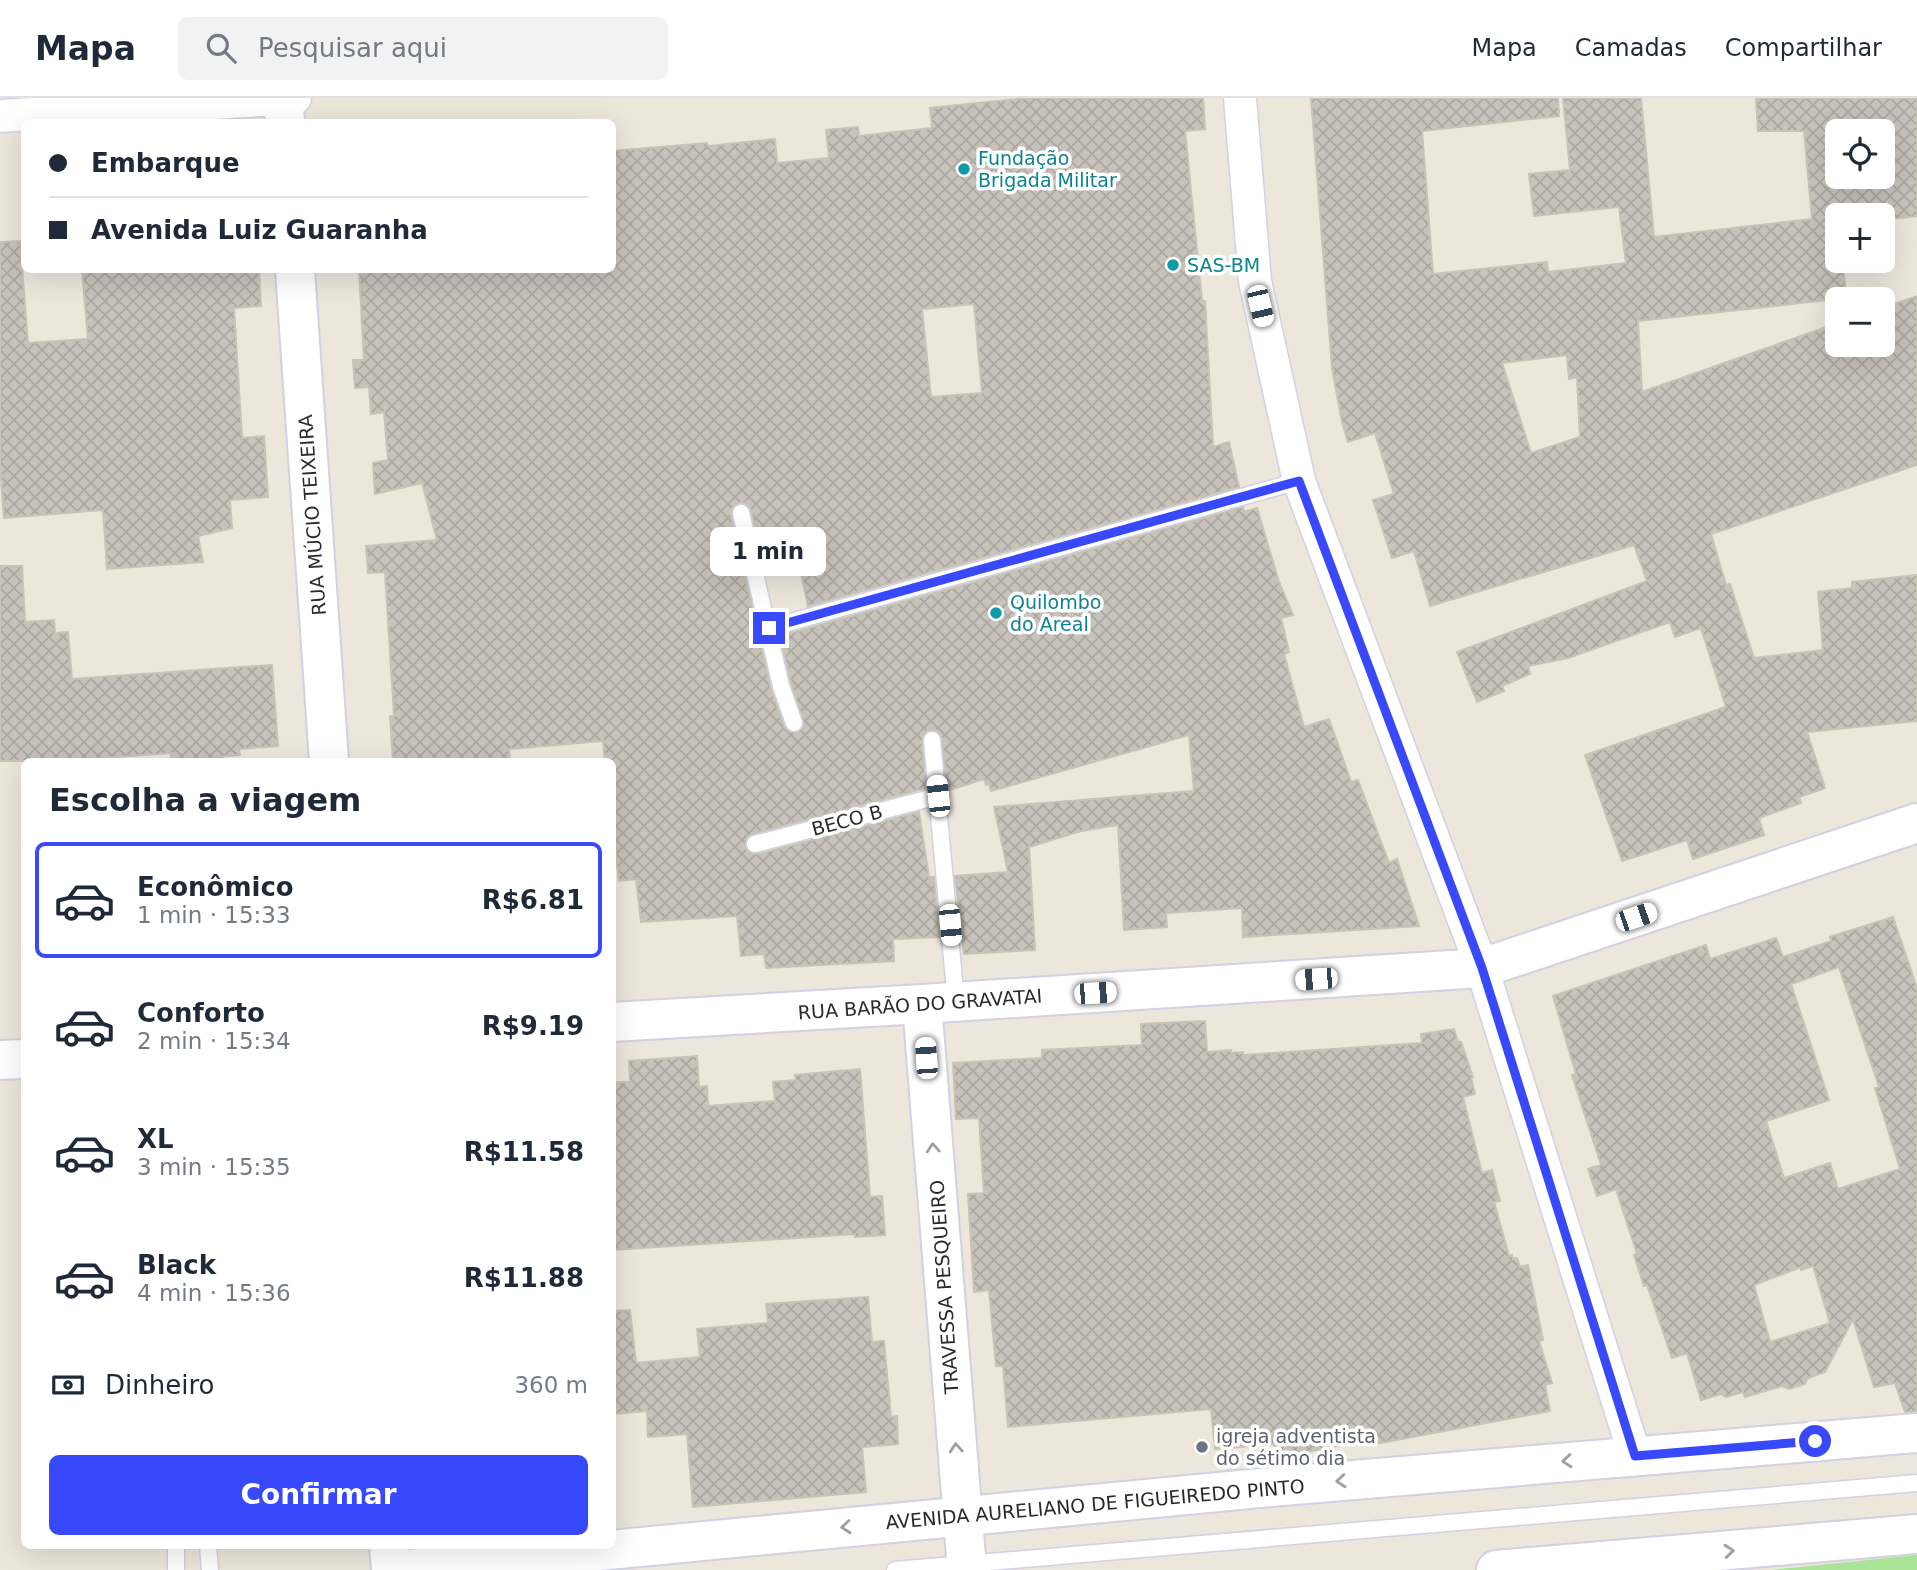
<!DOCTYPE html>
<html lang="pt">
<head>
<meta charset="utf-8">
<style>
  :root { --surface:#fff; --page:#f2f2f3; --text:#1f2937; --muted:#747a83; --line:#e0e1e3; --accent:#3849fc }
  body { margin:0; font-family:"DejaVu Sans",sans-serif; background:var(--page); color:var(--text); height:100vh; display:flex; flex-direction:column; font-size:26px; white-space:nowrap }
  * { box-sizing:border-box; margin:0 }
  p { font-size:23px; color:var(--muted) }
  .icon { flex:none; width:38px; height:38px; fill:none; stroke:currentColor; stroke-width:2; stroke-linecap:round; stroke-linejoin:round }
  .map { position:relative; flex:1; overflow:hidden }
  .side { position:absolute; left:21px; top:660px; width:595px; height:791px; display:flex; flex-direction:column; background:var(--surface); border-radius:10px; box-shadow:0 7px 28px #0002 }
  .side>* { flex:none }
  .top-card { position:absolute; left:21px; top:21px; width:595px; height:154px; border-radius:10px; box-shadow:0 7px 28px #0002; display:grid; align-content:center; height:154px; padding:0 28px; background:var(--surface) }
  .tools { position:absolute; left:1825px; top:21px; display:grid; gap:14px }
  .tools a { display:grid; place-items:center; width:70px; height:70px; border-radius:10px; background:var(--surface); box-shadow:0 7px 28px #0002; font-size:35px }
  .end { position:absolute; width:32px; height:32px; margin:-16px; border:9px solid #3849fc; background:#fff; box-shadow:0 0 0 4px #fff }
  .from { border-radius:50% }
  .bubble { position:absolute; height:49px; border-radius:10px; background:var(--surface); box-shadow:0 7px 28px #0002; font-size:23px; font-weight:700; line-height:49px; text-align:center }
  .car { position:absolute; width:21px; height:42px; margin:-21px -10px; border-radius:9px; box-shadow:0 0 5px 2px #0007; background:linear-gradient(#fff 24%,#345 0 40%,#fff 0 76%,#345 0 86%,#fff 0) }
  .top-card b { display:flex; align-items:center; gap:24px; height:66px; font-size:26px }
  .top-card b+b { border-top:2px solid var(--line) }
  .top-card i { width:18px; height:18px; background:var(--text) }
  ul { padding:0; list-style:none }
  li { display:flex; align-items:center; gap:21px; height:116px; margin:0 14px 10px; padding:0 14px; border:4px solid transparent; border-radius:10px }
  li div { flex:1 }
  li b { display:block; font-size:26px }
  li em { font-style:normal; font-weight:700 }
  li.on { border-color:var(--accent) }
  li>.icon { width:63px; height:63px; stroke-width:1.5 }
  h2 { padding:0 28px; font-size:32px; line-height:84px }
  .pay { display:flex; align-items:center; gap:18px; height:77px; padding:0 28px; font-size:26px }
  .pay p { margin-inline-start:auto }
  .button { display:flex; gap:14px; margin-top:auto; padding:14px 28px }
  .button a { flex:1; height:80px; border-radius:10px; background:var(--accent); color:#fff; font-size:28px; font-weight:700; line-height:80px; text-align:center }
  header { display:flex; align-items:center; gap:42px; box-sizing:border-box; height:98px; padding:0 35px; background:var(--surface); border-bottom:2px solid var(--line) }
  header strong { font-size:33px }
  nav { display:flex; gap:38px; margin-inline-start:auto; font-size:24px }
  .search { width:490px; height:63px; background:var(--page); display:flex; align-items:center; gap:18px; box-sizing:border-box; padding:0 24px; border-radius:10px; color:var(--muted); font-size:26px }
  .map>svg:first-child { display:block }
  .grass { fill:#a9e497 }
  .building { fill:url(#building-cross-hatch); stroke:#c7c3b5; stroke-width:2; fill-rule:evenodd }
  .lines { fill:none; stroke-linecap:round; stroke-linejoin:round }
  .service-casing { stroke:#d0d2e3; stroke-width:19 }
  .minor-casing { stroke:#d0d2e3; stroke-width:35 }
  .tertiary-casing { stroke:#d0d2e3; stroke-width:42 }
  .secondary-casing { stroke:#d0d2e3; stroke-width:42 }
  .service { stroke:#fff; stroke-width:16 }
  .minor { stroke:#fff; stroke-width:32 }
  .tertiary { stroke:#fff; stroke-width:38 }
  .secondary { stroke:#fff; stroke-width:38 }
  .oneway { stroke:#9f9f9f }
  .route { stroke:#3849fc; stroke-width:9 }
  .culture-dot { fill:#0f9aa8; stroke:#fff; stroke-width:2.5 }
  .worship-dot { fill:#6b7280; stroke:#fff; stroke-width:2.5 }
  .labels { text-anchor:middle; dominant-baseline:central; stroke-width:7; stroke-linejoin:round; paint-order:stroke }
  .culture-label { font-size:19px; fill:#0d838f; stroke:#fff; text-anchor:start }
  .street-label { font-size:19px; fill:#2a2a2a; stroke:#fff }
  .worship-label { font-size:19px; fill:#5b616d; stroke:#fff; text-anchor:start }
</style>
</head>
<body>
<header>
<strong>Mapa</strong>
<div class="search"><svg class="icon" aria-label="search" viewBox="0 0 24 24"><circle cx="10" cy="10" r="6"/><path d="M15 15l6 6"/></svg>Pesquisar aqui</div>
<nav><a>Mapa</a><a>Camadas</a><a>Compartilhar</a></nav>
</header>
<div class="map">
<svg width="1917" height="1472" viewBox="0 0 1917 1472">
  <defs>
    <pattern id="building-cross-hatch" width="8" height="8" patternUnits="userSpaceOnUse" patternTransform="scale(1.75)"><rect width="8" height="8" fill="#c7c3bb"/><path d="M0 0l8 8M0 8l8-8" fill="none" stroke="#aba8a1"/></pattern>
  </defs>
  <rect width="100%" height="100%" fill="#ece6db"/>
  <path class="grass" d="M1917,1457V1472H1771Z"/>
  <g class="building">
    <path d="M1027,0H1203L1205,31L1185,33L1202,203H1205L1213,349L1229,344L1239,389L808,508L800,471L766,477L751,412L745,405H738L731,411V417L771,591L784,628L788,633L797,635L804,626L791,585L780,538L1243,409L1244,414L1257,410L1279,484L1293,517L1281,520L1289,554L1284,556L1304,629L1329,621L1351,684L1358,682L1389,765L1397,761L1419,828L1243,839L1242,810L1166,815L1167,829L1124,832L1118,727L1081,733L1029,749L1035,852L964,856L955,778L1008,774L994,709L1194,693L1189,637L991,693L989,686L986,687L984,681L947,693L942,640L936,632L927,633L922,643L926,690L752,736L747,739L745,748L748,754L758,756L919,714L929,779H934L940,839L893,841L894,863L766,870L764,856L741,858L737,818L641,824L636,781L619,783L612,726V663H605L603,643L509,651L510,663H393L390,618H394L385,474L368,475L366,448L437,442L422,385L375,396L373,365L388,362L384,314L371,316L369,289L355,290L353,262H364L359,172H612V53L707,45L708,48L775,41L777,65L829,60L826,32L858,29L859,38L932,30L930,10ZM974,206L982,295L931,299L922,211Z"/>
    <path d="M1311,0H1558L1559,18L1422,33L1433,176L1547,164L1548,174L1626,165L1619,109L1534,118L1529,76L1570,72L1563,0H1641L1654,139L1812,121L1804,33H1758L1756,0H1917V118L1883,122V117H1838V163H1842L1847,200L1638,223L1642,294L1838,225V247H1883V210L1917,198V367L1711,436L1726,487L1730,486L1754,560L1823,552L1818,494L1852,490V484L1917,477V623L1807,634L1825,690L1799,699L1801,705L1759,720L1764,737L1693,761L1687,742L1622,763L1585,657L1726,609L1701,530L1675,539L1670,524L1568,560L1528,568L1530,576L1502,588L1504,593L1477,604L1457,554L1647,483L1634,447L1430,508L1414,453L1392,460L1373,402L1394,396L1375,335L1348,344L1342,324L1332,270ZM1838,33H1883V79H1838ZM1567,257L1569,281L1577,279L1580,339L1531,355L1502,265Z"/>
    <path d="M20,143L28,245L88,241L82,172H259L261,208L234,210L242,340L264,338L268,399L230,402L232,430L198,438L203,464L107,471L103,412L4,420L0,368V144Z"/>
    <path d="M0,468H22L25,524L54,522L55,535L68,534L72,581L272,567L278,648L239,651L240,657L223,658L224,663H171V655L63,663H0Z"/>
    <path d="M1893,819L1917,890V1313L1905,1314L1895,1285L1874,1289L1853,1221L1825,1274L1808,1280L1805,1286L1789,1291L1782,1288L1745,1299L1743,1294L1726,1299L1721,1296L1701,1302L1687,1255L1672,1260L1647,1187L1644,1188L1634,1157L1637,1156L1616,1091L1597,1098L1588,1071L1601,1067L1572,977L1576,976L1553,898L1706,847L1710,861L1776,840L1783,859L1831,843L1830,839ZM1839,869L1879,989L1875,990L1900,1071L1838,1091L1830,1065L1784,1080L1766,1023L1829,1002L1791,886ZM1813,1168L1830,1225L1770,1244L1754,1187L1801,1169V1172Z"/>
    <path d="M1205,923L1207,954L1231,952V955L1243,954V957L1422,945L1421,936L1454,931L1458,944H1461L1473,979L1471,980L1475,996L1463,999L1482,1075L1492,1072L1500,1103L1494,1104L1509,1158L1512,1157L1513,1161L1517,1160L1520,1169L1528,1167L1543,1242L1539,1243L1552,1285L1545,1287L1550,1313L1370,1347L1369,1342L1307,1354L1301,1353L1277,1359L1274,1346L1215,1351L1211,1311L1008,1329L1003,1268H996L989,1192L974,1194L968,1096L984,1095L979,1020L956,1021L953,965L1042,960V952L1142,947L1141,926Z"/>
    <path d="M697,958L699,989L707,988L708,1008L775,1003L773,984L796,982L795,977L860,971L870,1099L882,1098L885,1137L855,1139V1136L612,1152V984H630L629,963Z"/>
    <path d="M868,1199L872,1244L884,1243L891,1319L897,1318L898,1346L862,1349L866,1394L693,1409L687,1336L648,1339L647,1313L615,1316L612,1289V1213L630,1212L636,1265L700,1259L697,1231L768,1225L766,1206Z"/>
  </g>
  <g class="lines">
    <g class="service-casing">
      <g id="service">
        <path d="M741,415L781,588L794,625"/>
        <path d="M769,530L1299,383"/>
        <path d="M932,642L956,904"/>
        <path d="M755,746L938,698"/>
        <path d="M176,1447V1472"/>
        <path d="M208,1447L210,1472"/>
        <path d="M895,1472L1917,1385"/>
      </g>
    </g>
    <g class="minor-casing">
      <g id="minor">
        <path d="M1240,0L1255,183L1299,383L1482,870L1635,1358"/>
        <path d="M0,18L295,0"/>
      </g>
    </g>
    <g class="tertiary-casing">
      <g id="tertiary">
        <path d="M283,0L285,24"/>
        <path d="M295,172L329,663"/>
        <path d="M922,906L967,1472"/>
        <path d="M612,924L922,906L1482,870L1917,725"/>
        <path d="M0,962L24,961"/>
        <path d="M389,1447L391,1472"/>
      </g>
    </g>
    <g class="secondary-casing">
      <g id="secondary">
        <path d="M399,1472L1282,1388L1917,1335"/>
        <path d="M1496,1472L1917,1436"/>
      </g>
    </g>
    <use href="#service" class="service"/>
    <use href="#minor" class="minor"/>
    <use href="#tertiary" class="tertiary"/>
    <use href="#secondary" class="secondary"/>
  </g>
  <defs><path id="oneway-chevron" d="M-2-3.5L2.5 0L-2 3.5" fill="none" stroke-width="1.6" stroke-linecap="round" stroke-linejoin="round" transform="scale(1.75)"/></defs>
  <g class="oneway">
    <use href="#oneway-chevron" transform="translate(933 1050) rotate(-94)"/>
    <use href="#oneway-chevron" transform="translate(956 1350) rotate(-94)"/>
    <use href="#oneway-chevron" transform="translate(1567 1363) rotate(175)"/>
    <use href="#oneway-chevron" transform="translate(1341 1383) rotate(175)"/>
    <use href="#oneway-chevron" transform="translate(846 1429) rotate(175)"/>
    <use href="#oneway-chevron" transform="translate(1729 1453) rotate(-5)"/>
  </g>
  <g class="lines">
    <path class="route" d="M769,530L1299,383L1482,870L1635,1358L1815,1343"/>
  </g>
  <g class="culture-dot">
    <circle cx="964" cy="71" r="7"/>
    <circle cx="1173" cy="167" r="7"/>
    <circle cx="996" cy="515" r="7"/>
  </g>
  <circle class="worship-dot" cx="1202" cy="1349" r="7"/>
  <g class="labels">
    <g class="culture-label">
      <text x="978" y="60">Fundação<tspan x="978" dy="22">Brigada Militar</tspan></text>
      <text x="1187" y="167">SAS-BM</text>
      <text x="1010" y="504">Quilombo<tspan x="1010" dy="22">do Areal</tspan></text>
    </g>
    <g class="street-label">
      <text transform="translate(312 417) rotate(-94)">RUA MÚCIO TEIXEIRA</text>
      <text transform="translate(847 722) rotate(-15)">BECO B</text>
      <text transform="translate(920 906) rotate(-4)">RUA BARÃO DO GRAVATAI</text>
      <text transform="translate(944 1189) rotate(-94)">TRAVESSA PESQUEIRO</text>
      <text transform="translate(1095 1406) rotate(-5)">AVENIDA AURELIANO DE FIGUEIREDO PINTO</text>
    </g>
    <g class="worship-label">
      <text x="1216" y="1338">igreja adventista<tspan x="1216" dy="22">do sétimo dia</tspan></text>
    </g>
  </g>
</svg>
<div class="tools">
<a><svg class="icon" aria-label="locate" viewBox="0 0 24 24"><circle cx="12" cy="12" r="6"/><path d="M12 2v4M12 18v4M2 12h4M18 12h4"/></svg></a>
<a>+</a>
<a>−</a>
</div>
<i class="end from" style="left:1815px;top:1343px"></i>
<i class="end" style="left:769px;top:530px"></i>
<div class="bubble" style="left:710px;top:429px;width:116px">1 min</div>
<i class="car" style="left:1260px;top:208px;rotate:167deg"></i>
<i class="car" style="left:938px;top:698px;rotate:354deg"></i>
<i class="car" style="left:1636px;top:819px;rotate:71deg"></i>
<i class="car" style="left:950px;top:827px;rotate:175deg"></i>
<i class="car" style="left:1316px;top:881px;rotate:266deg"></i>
<i class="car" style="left:1095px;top:895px;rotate:86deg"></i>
<i class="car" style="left:926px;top:960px;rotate:356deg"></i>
<div class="top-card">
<b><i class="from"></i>Embarque</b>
<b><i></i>Avenida Luiz Guaranha</b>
</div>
<section class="side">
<h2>Escolha a viagem</h2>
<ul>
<li class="on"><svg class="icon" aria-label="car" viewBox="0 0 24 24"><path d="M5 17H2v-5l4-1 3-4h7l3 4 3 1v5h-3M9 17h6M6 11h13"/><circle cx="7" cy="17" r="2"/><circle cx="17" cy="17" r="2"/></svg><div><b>Econômico</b><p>1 min · 15:33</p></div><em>R$6.81</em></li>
<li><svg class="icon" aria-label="car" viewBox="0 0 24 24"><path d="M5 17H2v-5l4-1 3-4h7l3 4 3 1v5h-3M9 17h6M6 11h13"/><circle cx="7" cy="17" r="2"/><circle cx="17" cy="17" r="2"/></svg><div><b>Conforto</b><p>2 min · 15:34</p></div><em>R$9.19</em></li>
<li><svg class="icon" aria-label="car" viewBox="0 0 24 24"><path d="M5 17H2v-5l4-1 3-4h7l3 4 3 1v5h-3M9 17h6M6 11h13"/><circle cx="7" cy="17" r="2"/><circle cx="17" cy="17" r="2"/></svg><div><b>XL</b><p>3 min · 15:35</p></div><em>R$11.58</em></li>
<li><svg class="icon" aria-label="car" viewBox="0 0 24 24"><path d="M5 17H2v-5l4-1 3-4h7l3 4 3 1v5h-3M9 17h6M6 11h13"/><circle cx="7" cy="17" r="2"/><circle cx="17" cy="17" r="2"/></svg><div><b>Black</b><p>4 min · 15:36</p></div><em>R$11.88</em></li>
</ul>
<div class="pay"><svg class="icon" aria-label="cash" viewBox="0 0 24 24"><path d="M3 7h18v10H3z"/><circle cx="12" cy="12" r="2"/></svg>Dinheiro<p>360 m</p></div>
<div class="button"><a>Confirmar</a></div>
</section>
</div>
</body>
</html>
